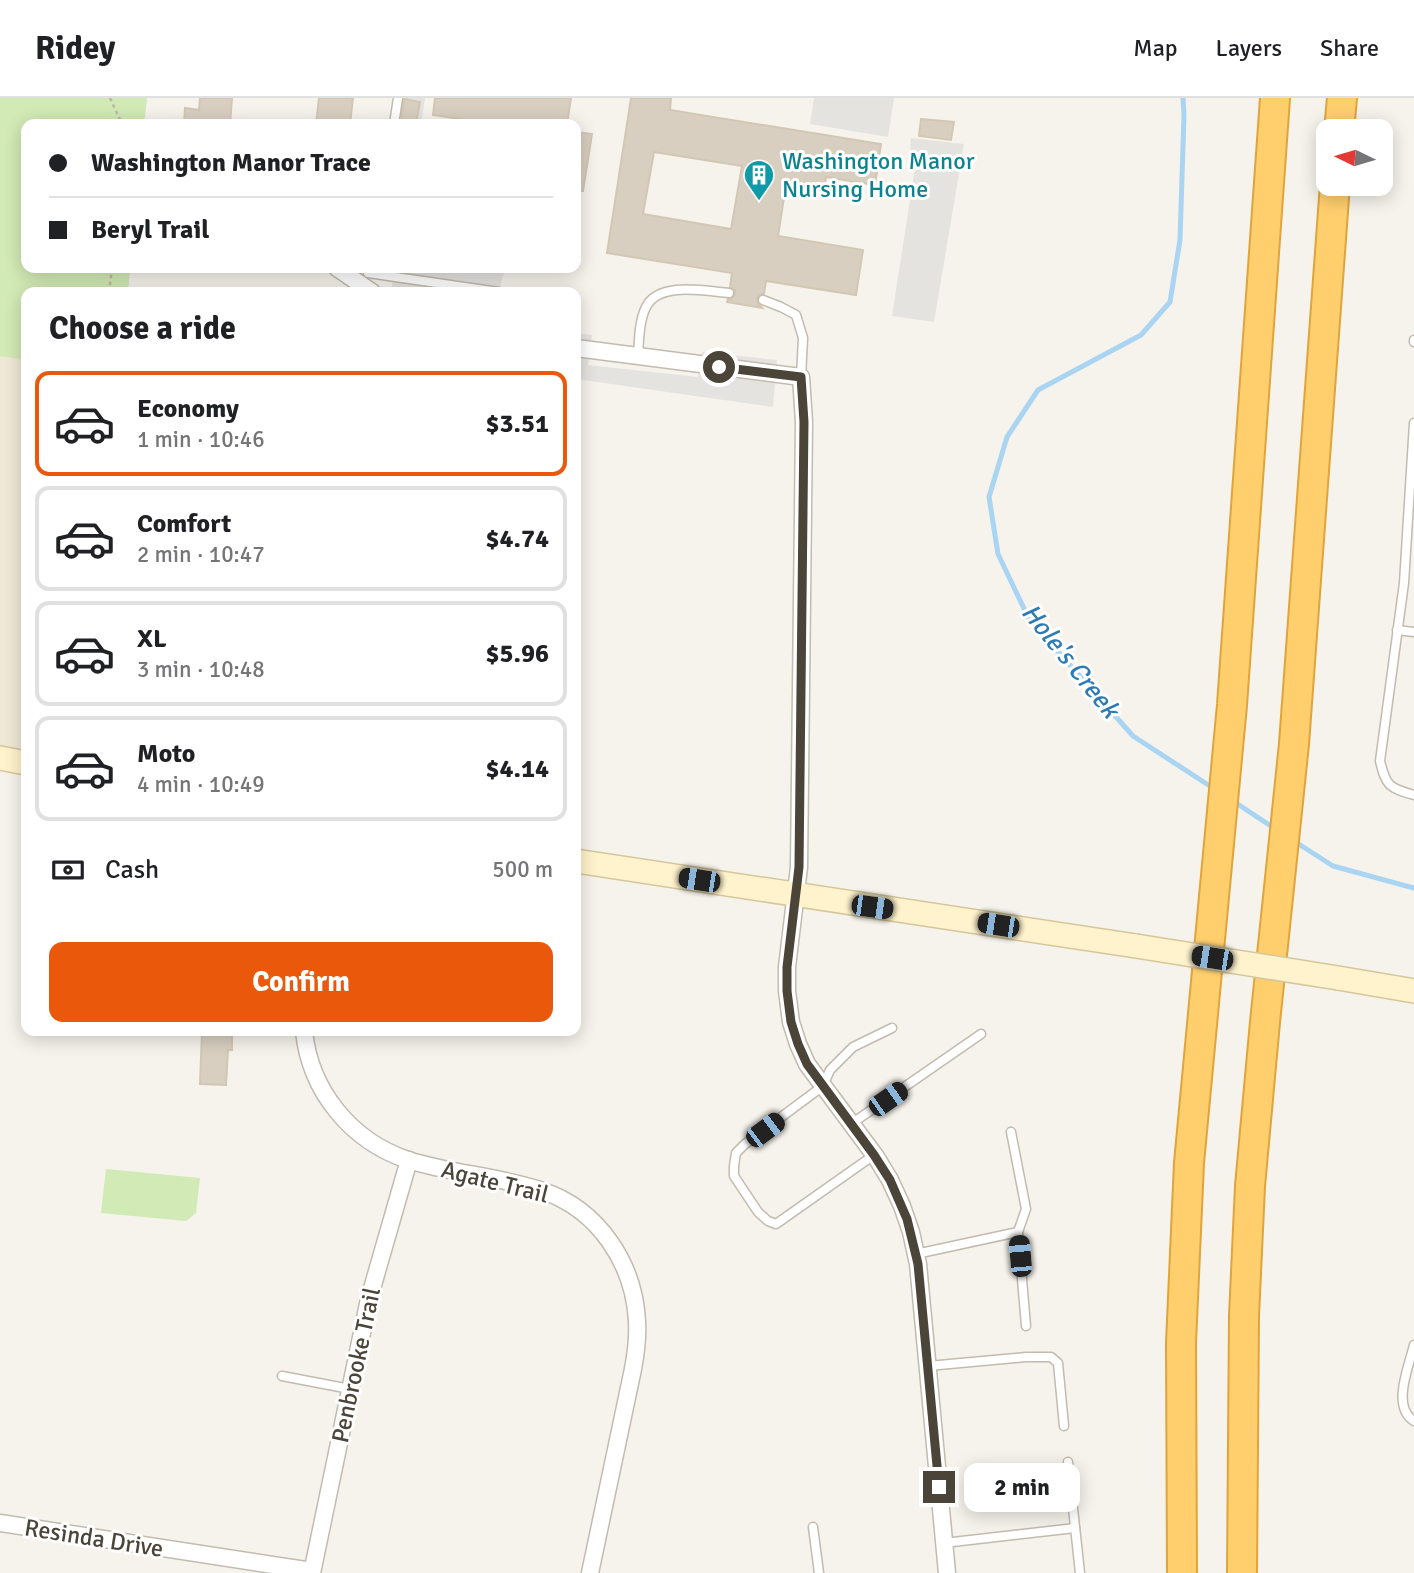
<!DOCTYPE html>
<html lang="en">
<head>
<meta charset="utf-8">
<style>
  :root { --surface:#fff; --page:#f6f6f6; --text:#202124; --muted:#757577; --line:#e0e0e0; --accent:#ea580c }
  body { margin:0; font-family:Signika,sans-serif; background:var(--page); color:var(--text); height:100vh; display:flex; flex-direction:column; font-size:26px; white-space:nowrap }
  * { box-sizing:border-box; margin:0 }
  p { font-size:23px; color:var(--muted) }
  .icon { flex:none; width:38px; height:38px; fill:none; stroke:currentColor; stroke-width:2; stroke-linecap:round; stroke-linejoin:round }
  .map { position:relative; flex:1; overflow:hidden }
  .details { position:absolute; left:21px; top:189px; width:560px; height:749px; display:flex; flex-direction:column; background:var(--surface); border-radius:14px; box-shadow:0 4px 18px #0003 }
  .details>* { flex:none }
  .banner { position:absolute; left:21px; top:21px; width:560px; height:154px; border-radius:14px; box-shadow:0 4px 18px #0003; display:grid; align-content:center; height:154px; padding:0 28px; background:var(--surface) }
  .needle { width:46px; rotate:275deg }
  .fabs { position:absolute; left:1316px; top:21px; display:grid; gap:14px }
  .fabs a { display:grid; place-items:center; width:77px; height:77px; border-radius:14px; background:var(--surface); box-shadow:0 4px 18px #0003; font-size:35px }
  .end { position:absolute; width:32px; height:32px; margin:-16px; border:9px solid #4b4439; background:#fff; box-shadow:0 0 0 4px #fff }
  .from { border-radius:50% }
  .bubble { position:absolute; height:49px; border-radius:14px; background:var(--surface); box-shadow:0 4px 18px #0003; font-size:23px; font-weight:700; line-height:49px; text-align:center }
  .car { position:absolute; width:21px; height:42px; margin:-21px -10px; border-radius:9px; box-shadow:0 0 5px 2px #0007; background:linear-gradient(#222 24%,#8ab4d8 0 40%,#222 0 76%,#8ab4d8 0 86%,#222 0) }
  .banner b { display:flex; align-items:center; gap:24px; height:66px; font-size:26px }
  .banner b+b { border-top:2px solid var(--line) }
  .banner i { width:18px; height:18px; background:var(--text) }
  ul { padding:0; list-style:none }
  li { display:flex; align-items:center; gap:21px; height:105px; margin:0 14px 10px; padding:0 14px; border:4px solid var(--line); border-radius:14px }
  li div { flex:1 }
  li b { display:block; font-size:26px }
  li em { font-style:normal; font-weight:700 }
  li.active { border-color:var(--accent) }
  li>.icon { width:63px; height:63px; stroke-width:1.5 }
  h2 { padding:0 28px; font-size:32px; line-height:84px }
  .pay { display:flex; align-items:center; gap:18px; height:77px; padding:0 28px; font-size:26px }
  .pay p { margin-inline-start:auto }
  .cta { display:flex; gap:14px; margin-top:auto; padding:14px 28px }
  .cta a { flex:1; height:80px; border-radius:14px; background:var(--accent); color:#fff; font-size:28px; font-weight:700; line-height:80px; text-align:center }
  header { display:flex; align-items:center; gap:42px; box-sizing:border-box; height:98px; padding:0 35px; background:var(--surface); border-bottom:2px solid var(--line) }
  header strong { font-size:33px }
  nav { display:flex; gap:38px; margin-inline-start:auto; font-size:24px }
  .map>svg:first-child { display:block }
  .education { fill:#efe8d6 }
  .green { fill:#d2eab5 }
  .parking { fill:#e5e3e0 }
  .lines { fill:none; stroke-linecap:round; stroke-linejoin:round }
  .stream { stroke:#a9d4f2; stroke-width:5 }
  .building { fill:#d8cfc1; stroke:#d3c7b4; stroke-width:2; fill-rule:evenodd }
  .lane-casing { stroke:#c2bbae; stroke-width:11 }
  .street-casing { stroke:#c2bbae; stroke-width:19 }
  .secondary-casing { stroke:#d6c79b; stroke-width:26 }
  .highway-casing { stroke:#e0a43c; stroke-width:32 }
  .path { stroke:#c4b79f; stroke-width:2.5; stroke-dasharray:3.5 3.5; stroke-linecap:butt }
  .lane { stroke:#fff; stroke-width:8 }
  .street { stroke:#fff; stroke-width:16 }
  .secondary { stroke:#fff3cd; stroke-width:23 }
  .highway { stroke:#ffcf6e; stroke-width:28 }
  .secondary-bridge-casing { stroke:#d6c79b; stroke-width:26; stroke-linecap:butt }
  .secondary-bridge { stroke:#fff3cd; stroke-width:23 }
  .route { stroke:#4b4439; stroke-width:9 }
  .labels { text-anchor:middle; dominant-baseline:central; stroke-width:6; stroke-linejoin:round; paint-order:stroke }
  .culture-label { font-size:24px; fill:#0d838f; stroke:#fff; text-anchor:start }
  .street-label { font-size:24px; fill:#4b4439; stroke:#fff }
  .water-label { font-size:26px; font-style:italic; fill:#2e7ab2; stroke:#fff }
</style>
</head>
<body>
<header>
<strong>Ridey</strong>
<nav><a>Map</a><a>Layers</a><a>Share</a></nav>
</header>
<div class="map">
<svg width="1414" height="1475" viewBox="0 0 1414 1475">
  <rect width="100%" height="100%" fill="#f6f3ec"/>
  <path class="education" d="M0,0H147L144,26H26V170H130L128,194H26V665L0,660Z"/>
  <g class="green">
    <path d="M0,0H147L144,26H26V170H130L128,194H26V262L0,258Z"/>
    <path d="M106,1071L200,1080L196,1115L186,1123L101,1115Z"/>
  </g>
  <g class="parking">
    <path d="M398,0H425L421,26H394Z"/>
    <path d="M814,0H894L888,39L810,26Z"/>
    <path d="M911,40L964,46L934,224L892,218L917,57L910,53Z"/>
    <path d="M395,170H505L499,194H406L391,192Z"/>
    <path d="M576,235L592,237L588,267L698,279L702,254L777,262L773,309L576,281Z"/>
  </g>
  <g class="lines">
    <g class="stream">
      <path d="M1183,0L1184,17L1180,142L1170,204L1141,237L1038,292L1007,339L989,399L998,456L1029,521L1133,638L1216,692"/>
      <path d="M1233,703L1277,732"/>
      <path d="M1294,743L1333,768L1414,790"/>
    </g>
  </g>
  <g class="building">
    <path d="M200,0H232L230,26H184L185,10L199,12Z"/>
    <path d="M319,0H353L350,26H316Z"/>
    <path d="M435,0H571L567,26H492L433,17Z"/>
    <path d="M631,0H671L670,12L881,46L875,87L826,79L824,93L786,87L778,138L863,152L856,197L766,183L764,196L759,197L757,200L758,206L762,210L727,204L728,201H732L735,196V192L730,189L732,175L607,155ZM654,54L742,68L731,131L643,116Z"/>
    <path d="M404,1L420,4L416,26H401Z"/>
    <path d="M921,21L954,24L951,42L919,38Z"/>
    <path d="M576,34L592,36L583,93L576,92Z"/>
    <path d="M202,933H232V952H228L226,987L200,986Z"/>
  </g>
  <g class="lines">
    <g class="lane-casing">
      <g id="lane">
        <path d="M394,26L398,0"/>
        <path d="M368,175L499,194"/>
        <path d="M763,202L781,209L796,217L803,240L801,279"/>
        <path d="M1414,244V242"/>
        <path d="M638,258C639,243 639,223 646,209C659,183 705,193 729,195"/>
        <path d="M1414,325L1404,485L1380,663C1386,688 1389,690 1414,697"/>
        <path d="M1397,532L1414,534"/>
        <path d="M851,1026L981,936"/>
        <path d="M1011,1034L1026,1111L1018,1134"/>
        <path d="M874,1057L776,1126L768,1123L758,1114L734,1078V1068L736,1055L745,1046L823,988L830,972L853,949L892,930"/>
        <path d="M916,1156L1018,1134L1026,1228"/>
        <path d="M1414,1247C1409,1268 1391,1309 1414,1323"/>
        <path d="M928,1268L1026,1259H1051L1058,1265L1064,1328"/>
        <path d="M282,1278L350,1291"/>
        <path d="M1068,1364L1080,1475"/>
        <path d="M813,1429L819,1475"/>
        <path d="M944,1445L1075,1430"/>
      </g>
    </g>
    <g class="street-casing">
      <g id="street">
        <path d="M337,170L372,194"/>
        <path d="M576,250L801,279L804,324L799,769L787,869V893L791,924L798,946L807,966L876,1059L890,1082L902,1108L911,1134L918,1166L947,1475"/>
        <path d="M304,933C310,993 351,1043 408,1062C452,1076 499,1078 543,1093C599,1112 634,1166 637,1223C638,1239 636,1255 633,1271L590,1475"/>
        <path d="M0,1425L312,1473"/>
        <path d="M312,1475L369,1201L409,1062"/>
      </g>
    </g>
    <g class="secondary-casing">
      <g id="secondary">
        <path d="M0,660L26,665"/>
        <path d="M576,763L1136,848"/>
        <path d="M1338,880L1414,893"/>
      </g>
    </g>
    <g class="highway-casing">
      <g id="highway">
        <path d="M1339,33L1342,0"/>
        <path d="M1182,1475L1181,1245L1189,1065L1232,607L1275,0"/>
        <path d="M1242,1475L1244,1218L1250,1088L1265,924L1294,646L1335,86"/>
      </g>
    </g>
    <g class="path">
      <path d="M110,0L122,26"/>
      <path d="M109,194L112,170"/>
    </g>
    <use href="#lane" class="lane"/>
    <use href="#street" class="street"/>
    <use href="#secondary" class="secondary"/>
    <use href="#highway" class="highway"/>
    <g class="secondary-bridge-casing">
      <path id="secondary-bridge" d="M1136,848L1338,880"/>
    </g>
    <use href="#secondary-bridge" class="secondary-bridge"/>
  </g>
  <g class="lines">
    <path class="route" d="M719,269L801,279L804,324L799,769L787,869V893L791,924L798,946L807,966L874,1057L890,1082L907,1121L918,1166L939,1389"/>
  </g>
  <defs>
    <g id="building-pin" transform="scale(1.575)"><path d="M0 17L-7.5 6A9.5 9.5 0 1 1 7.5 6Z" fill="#0f9aa8" stroke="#fff"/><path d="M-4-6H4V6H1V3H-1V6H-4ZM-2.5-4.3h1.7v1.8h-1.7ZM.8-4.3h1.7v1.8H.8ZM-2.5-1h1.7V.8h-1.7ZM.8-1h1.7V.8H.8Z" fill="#fff"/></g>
  </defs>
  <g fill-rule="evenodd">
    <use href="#building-pin" x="759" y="77"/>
  </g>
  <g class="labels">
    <g class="culture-label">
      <text x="782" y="63">Washington Manor<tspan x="782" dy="28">Nursing Home</tspan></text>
    </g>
    <g class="street-label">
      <text transform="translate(495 1084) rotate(14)">Agate Trail</text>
      <text transform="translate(356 1267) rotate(-78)">Penbrooke Trail</text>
      <text transform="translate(94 1440) rotate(9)">Resinda Drive</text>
    </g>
    <g class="water-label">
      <text transform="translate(1070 563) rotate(51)">Hole's Creek</text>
    </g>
  </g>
</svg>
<div class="fabs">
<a><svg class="needle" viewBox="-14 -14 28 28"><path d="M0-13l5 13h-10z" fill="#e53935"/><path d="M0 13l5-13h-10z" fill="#757577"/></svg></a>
</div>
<i class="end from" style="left:719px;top:269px"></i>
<i class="end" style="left:939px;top:1389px"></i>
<div class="bubble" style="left:964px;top:1365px;width:116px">2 min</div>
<i class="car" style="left:699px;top:782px;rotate:279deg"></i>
<i class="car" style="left:872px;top:809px;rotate:98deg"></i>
<i class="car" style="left:998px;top:827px;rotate:279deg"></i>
<i class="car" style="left:1212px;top:860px;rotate:279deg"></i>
<i class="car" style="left:888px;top:1001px;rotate:55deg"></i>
<i class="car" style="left:765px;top:1032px;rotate:53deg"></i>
<i class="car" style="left:1020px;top:1158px;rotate:355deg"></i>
<div class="banner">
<b><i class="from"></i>Washington Manor Trace</b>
<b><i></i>Beryl Trail</b>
</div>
<section class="details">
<h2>Choose a ride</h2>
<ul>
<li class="active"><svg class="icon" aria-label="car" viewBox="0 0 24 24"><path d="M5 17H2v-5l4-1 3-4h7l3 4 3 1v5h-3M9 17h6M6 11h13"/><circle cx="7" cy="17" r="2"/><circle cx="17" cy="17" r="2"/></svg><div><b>Economy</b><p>1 min · 10:46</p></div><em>$3.51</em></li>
<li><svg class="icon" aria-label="car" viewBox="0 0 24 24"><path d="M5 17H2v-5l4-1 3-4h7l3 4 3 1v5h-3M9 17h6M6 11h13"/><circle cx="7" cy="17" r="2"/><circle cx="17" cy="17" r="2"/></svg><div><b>Comfort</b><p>2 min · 10:47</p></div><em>$4.74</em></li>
<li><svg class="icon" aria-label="car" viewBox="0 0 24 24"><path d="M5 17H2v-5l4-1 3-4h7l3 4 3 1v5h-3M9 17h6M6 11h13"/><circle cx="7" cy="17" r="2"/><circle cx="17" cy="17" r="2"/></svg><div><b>XL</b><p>3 min · 10:48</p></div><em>$5.96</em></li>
<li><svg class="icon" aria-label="car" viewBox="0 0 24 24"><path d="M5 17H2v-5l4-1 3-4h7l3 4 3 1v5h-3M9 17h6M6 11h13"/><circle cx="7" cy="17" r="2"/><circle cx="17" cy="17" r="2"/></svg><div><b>Moto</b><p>4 min · 10:49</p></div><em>$4.14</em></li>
</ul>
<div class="pay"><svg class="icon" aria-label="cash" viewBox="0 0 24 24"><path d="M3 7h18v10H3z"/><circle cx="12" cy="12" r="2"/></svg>Cash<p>500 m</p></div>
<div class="cta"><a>Confirm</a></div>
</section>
</div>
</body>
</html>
